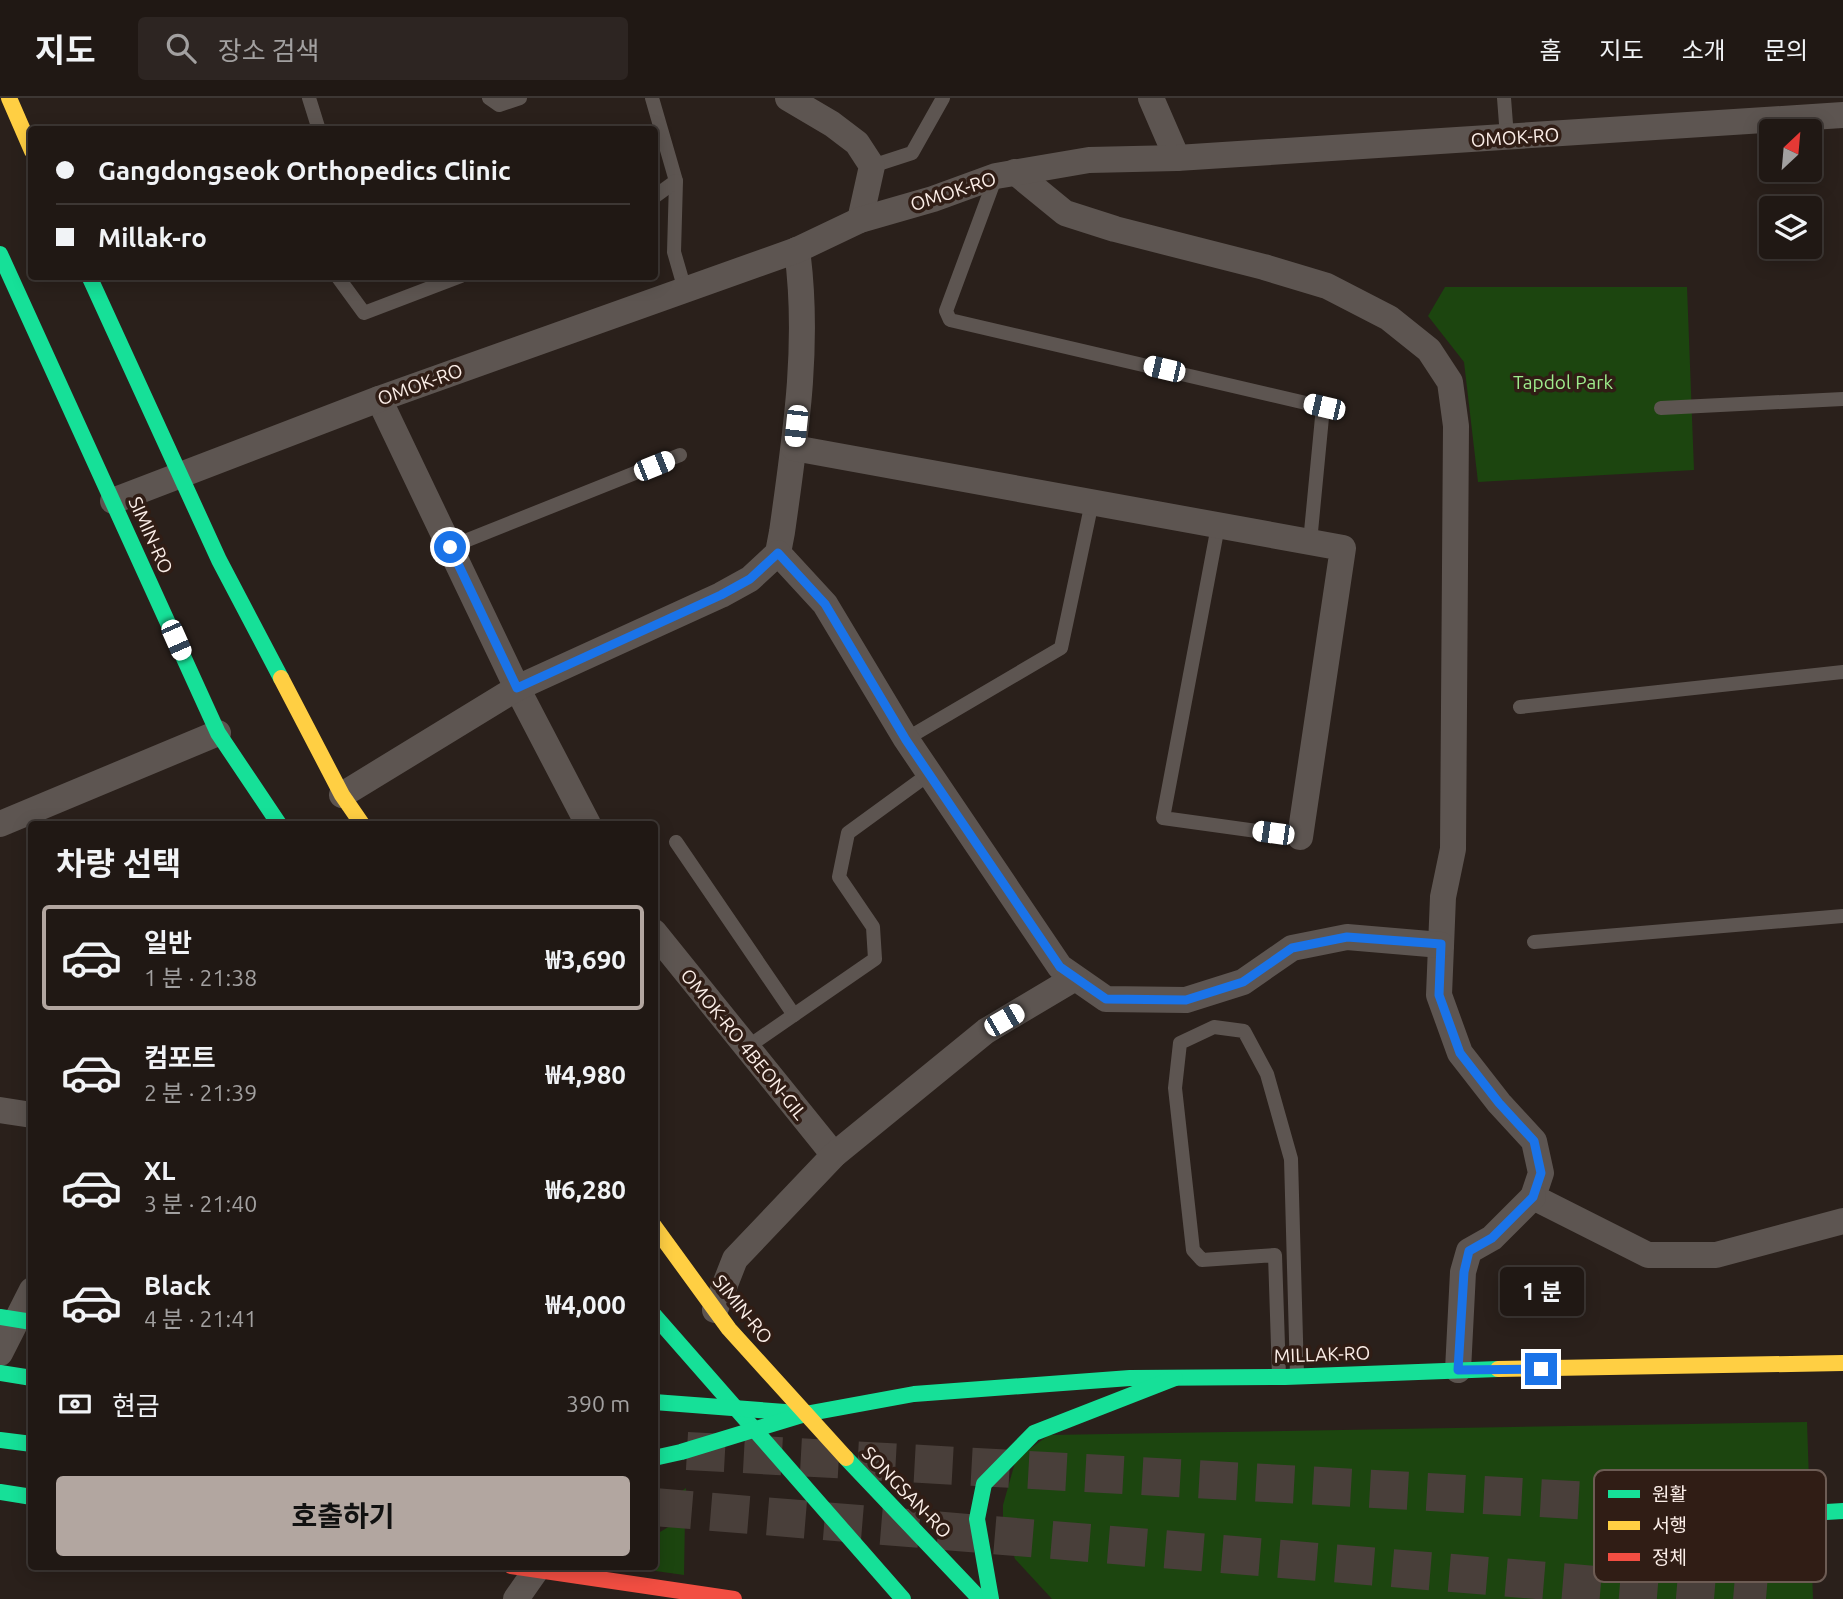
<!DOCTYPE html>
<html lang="ko">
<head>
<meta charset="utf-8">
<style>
  :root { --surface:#201814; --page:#2d2522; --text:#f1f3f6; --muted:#a2a0a0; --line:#3d3734; --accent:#b2a6a0 }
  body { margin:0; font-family:Ubuntu,"Noto Sans KR",sans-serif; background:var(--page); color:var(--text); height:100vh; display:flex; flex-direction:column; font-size:26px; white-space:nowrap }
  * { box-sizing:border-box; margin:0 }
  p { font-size:23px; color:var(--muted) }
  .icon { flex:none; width:38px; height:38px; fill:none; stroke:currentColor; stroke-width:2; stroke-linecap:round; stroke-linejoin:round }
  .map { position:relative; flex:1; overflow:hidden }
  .details { position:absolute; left:28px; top:723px; width:630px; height:749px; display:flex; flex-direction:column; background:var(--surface); border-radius:7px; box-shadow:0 4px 18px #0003,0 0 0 2px var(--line) }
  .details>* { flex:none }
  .top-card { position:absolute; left:28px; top:28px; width:630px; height:154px; border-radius:7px; box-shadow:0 4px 18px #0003,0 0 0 2px var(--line); display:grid; align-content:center; height:154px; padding:0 28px; background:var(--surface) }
  .needle { width:46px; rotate:26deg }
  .tools { position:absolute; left:1759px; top:21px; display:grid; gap:14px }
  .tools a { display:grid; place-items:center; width:63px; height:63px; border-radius:7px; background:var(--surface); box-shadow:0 4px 18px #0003,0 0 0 2px var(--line); font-size:35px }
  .end { position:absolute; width:32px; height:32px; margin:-16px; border:9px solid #1a73e8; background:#fff; box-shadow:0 0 0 4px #fff }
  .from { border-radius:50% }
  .bubble { position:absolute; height:49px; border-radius:7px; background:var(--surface); box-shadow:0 4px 18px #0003,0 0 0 2px var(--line); font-size:23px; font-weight:700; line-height:49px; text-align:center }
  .car { position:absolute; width:21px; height:42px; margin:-21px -10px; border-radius:9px; box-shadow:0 0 5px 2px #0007; background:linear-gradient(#fff 24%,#345 0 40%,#fff 0 76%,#345 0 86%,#fff 0) }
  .top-card b { display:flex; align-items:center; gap:24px; height:66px; font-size:26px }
  .top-card b+b { border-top:2px solid var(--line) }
  .top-card i { width:18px; height:18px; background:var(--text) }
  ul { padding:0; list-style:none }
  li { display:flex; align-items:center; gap:21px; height:105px; margin:0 14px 10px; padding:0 14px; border:4px solid transparent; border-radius:7px }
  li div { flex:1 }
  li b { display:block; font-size:26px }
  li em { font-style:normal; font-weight:700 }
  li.current { border-color:var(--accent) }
  li>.icon { width:63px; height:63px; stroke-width:1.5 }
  h2 { padding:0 28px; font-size:32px; line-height:84px }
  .pay { display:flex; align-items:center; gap:18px; height:77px; padding:0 28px; font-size:26px }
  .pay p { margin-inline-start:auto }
  .cta { display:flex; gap:14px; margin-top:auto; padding:14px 28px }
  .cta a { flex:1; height:80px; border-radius:7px; background:var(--accent); color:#111; font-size:28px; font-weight:700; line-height:80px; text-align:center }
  header { display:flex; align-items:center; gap:42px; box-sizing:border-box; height:98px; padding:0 35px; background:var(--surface); border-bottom:2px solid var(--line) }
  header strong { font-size:33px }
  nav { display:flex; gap:38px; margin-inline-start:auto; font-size:24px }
  .search { width:490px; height:63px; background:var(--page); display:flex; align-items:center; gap:18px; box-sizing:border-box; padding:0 24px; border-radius:7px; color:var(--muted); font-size:26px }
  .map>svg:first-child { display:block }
  .green { fill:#1c450f }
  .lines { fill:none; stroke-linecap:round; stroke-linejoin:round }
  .highway-tunnel { stroke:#493f3a; stroke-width:38; stroke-dasharray:38 19; stroke-linecap:butt }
  .lane { stroke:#5d5551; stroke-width:14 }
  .street { stroke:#5d5551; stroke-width:26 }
  .fast { stroke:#16e098; stroke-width:16 }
  .slow { stroke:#ffcf43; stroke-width:16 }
  .jam { stroke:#f24e42; stroke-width:16 }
  .route { stroke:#1a73e8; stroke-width:9 }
  .labels { text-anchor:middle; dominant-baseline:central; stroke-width:7; stroke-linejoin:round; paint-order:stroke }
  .street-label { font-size:19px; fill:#fbeee8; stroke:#301d15 }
  .park-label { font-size:19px; fill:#9fed8d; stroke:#301d15 }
  .key { fill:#301d15; stroke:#6d5c54; stroke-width:2 }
  .key-label { font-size:19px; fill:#fbeee8 }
</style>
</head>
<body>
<header>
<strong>지도</strong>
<div class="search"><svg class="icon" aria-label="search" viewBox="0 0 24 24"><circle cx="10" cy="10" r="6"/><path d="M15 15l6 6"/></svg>장소 검색</div>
<nav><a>홈</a><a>지도</a><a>소개</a><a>문의</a></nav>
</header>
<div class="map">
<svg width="1843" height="1501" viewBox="0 0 1843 1501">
  <rect width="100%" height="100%" fill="#2a201b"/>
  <g class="green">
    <path d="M1445,189H1687L1694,372L1478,384L1464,264L1428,218Z"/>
    <path d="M1807,1324L1813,1501H1052L1015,1461L1003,1421V1407L1016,1361L1049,1337Z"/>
    <path d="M686,1390V1405L655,1425V1411Z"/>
    <path d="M685,1419L684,1477L620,1468H654L655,1437Z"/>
  </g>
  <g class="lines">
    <g class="highway-tunnel">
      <path d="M687,1353L1810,1415"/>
      <path d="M654,1409L1766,1501"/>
    </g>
    <g class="lane">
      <path d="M309,0L319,32"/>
      <path d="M489,0L499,7L520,0"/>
      <path d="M652,0L676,83L674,154L685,192"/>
      <path d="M1504,0L1507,39"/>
      <path d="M872,68L912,55L943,0"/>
      <path d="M996,78L946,213L950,222L1323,309L1310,444"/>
      <path d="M654,99L676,83"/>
      <path d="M337,178L364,215L461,178"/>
      <path d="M1661,310L1843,301"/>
      <path d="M1218,428L1163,720L1300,739"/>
      <path d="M450,449L680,357"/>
      <path d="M1520,609L1843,574"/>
      <path d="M906,641L1061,550L1092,404"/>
      <path d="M676,744L794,917"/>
      <path d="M1534,844L1843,818"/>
      <path d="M746,950L875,861L873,829L839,779L848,735L929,676"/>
      <path d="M1279,1278L1275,1157L1202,1162L1193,1152L1175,990L1180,945L1214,929L1244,933L1267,976L1291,1061L1297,1277"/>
    </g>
    <g class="street">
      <path d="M788,0L832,26L857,45L872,68L860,122"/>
      <path d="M1151,0L1177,60"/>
      <path d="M1015,74L1065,115L1115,131L1264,169L1327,188L1389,220L1429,252L1450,284L1456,328L1453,751L1443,799L1439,897L1460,955L1499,1005L1534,1043L1541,1075L1533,1099L1648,1157H1716L1843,1123"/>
      <path d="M797,152C810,247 795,341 782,434L778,455L825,506L906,641L1060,869L1106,901L1186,902L1243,884L1292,850L1347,839L1441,847"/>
      <path d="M379,301L517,590L588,726"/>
      <path d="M794,350L1343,450L1300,739"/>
      <path d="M113,403L379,301L797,152L860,122L933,101L996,78L1089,62L1177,60L1843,17"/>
      <path d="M342,697L517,590L721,497L750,481L778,455"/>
      <path d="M0,726L218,635"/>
      <path d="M654,834L834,1057"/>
      <path d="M0,1012L32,1017"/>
      <path d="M715,1212L735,1161L834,1057L986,933L1075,880"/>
      <path d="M0,1255L32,1192"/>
      <path d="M1458,1272L1463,1174L1469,1153L1492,1140L1533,1099"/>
      <path d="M516,1501L539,1468"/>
    </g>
    <g class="fast">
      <path d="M0,156L218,635L279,726"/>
      <path d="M89,178L219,462L281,580"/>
      <path d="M654,1217L903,1501"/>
      <path d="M0,1219L32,1224"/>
      <path d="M0,1275L32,1280"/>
      <path d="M654,1304L785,1314"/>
      <path d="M805,1316L914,1296L1130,1280L1285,1279L1498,1271"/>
      <path d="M0,1342L32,1346"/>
      <path d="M654,1360L681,1354L805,1316"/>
      <path d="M846,1360L980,1501"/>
      <path d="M0,1394L32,1399"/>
      <path d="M1810,1415L1843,1413"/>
      <path d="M991,1501L977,1421L984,1386L1034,1335L1175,1280"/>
    </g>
    <g class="slow">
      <path d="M9,0L32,53"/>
      <path d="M281,580L342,697L362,726"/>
      <path d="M654,1128L729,1231L846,1360"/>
      <path d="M1498,1271L1843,1265"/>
    </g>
    <path class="jam" d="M511,1468L734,1501"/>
  </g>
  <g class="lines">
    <path class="route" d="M450,449L517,590L721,497L750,481L778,455L825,506L906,642L1060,869L1106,901L1186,902L1243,884L1292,850L1347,839L1441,846L1439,897L1460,955L1499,1005L1534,1043L1541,1075L1533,1099L1492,1140L1469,1153L1464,1174L1458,1272L1541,1271"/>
  </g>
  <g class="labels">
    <g class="street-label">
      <text transform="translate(1515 39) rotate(-4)">OMOK-RO</text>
      <text transform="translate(953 93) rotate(-18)">OMOK-RO</text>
      <text transform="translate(420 286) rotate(-20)">OMOK-RO</text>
      <text transform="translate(151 437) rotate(66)">SIMIN-RO</text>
      <text transform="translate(744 946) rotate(51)">OMOK-RO 4BEON-GIL</text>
      <text transform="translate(743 1211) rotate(51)">SIMIN-RO</text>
      <text transform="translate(1322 1256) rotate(-2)">MILLAK-RO</text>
      <text transform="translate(907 1394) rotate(46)">SONGSAN-RO</text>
    </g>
    <g class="park-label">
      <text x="1563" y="284">Tapdol Park</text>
    </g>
  </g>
  <rect x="1594" y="1372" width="232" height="112" rx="10" class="key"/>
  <rect x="1608" y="1392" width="32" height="8" fill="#16e098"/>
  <rect x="1608" y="1423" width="32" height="9" fill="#ffcf43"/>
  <rect x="1608" y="1455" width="32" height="8" fill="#f24e42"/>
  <g class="key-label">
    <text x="1652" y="1403">원활</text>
    <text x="1652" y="1434">서행</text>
    <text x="1652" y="1466">정체</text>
  </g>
</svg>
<div class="tools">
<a><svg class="needle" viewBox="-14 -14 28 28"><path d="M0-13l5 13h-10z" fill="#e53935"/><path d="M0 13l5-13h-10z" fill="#a2a0a0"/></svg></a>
<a><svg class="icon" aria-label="layers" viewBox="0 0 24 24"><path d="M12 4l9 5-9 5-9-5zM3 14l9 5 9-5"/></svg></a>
</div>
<i class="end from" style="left:450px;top:449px"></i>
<i class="end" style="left:1541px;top:1271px"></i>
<div class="bubble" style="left:1500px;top:1169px;width:84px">1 분</div>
<i class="car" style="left:1164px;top:271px;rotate:283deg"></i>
<i class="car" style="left:1324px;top:309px;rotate:283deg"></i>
<i class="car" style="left:796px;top:328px;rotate:186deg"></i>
<i class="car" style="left:654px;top:368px;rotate:68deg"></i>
<i class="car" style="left:176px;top:542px;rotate:156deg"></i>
<i class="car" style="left:1273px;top:735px;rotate:278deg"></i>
<i class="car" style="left:1004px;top:922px;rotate:60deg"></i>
<div class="top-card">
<b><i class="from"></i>Gangdongseok Orthopedics Clinic</b>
<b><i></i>Millak-ro</b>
</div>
<section class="details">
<h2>차량 선택</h2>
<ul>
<li class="current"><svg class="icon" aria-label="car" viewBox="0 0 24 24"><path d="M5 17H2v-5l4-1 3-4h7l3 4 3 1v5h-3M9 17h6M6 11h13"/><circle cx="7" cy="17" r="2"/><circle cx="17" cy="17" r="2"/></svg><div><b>일반</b><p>1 분 · 21:38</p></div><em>₩3,690</em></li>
<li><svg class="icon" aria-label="car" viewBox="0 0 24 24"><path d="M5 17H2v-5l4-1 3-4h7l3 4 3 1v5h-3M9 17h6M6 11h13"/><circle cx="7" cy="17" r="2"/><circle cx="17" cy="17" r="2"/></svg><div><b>컴포트</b><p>2 분 · 21:39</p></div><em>₩4,980</em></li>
<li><svg class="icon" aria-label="car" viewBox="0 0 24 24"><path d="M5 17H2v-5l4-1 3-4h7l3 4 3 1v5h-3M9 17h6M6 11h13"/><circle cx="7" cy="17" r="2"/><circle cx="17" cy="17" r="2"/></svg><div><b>XL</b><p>3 분 · 21:40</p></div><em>₩6,280</em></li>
<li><svg class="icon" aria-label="car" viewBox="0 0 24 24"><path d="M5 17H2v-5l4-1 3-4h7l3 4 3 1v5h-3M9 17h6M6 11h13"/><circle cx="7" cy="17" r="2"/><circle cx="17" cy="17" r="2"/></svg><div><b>Black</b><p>4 분 · 21:41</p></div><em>₩4,000</em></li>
</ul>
<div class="pay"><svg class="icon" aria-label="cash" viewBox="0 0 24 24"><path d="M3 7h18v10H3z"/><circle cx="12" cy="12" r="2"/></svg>현금<p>390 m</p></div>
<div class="cta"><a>호출하기</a></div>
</section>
</div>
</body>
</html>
